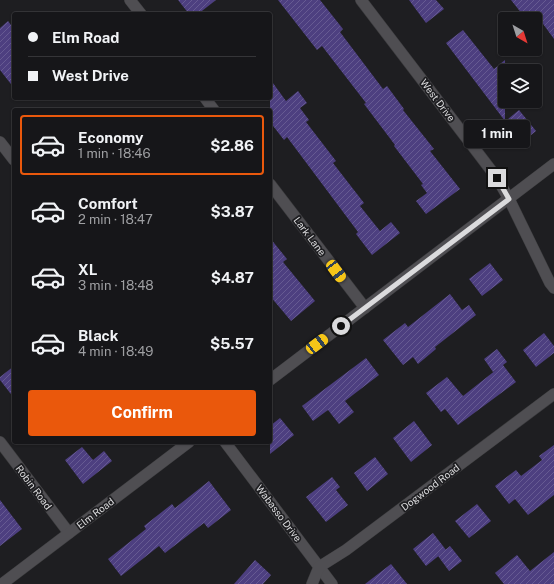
<!DOCTYPE html>
<html lang="en">
<head>
<meta charset="utf-8">
<style>
  :root { --surface:#161619; --page:#1f1f22; --text:#f1f3f6; --muted:#9e9fa2; --line:#353538; --accent:#ea580c }
  body { margin:0; font-family:"Public Sans",sans-serif; background:var(--page); color:var(--text); height:100vh; display:flex; flex-direction:column; font-size:15px; white-space:nowrap }
  * { box-sizing:border-box; margin:0 }
  p { font-size:13px; color:var(--muted) }
  .icon { flex:none; width:22px; height:22px; fill:none; stroke:currentColor; stroke-width:2; stroke-linecap:round; stroke-linejoin:round }
  .map { position:relative; flex:1; overflow:hidden }
  .sheet { position:absolute; left:12px; top:108px; width:260px; height:336px; display:flex; flex-direction:column; background:var(--surface); border-radius:4px; box-shadow:0 1px 3px #0004,0 0 0 1px var(--line) }
  .sheet>* { flex:none }
  .guide { position:absolute; left:12px; top:12px; width:260px; height:88px; border-radius:4px; box-shadow:0 1px 3px #0004,0 0 0 1px var(--line); display:grid; align-content:center; height:88px; padding:0 16px; background:var(--surface) }
  .needle { width:26px; rotate:141deg }
  .tools { position:absolute; left:498px; top:12px; display:grid; gap:8px }
  .tools a { display:grid; place-items:center; width:44px; height:44px; border-radius:4px; background:var(--surface); box-shadow:0 1px 3px #0004,0 0 0 1px var(--line); font-size:20px }
  .end { position:absolute; width:18px; height:18px; margin:-9px; border:5px solid #dbdbdd; background:#111; box-shadow:0 0 0 2px #111 }
  .from { border-radius:50% }
  .bubble { position:absolute; height:28px; border-radius:4px; background:var(--surface); box-shadow:0 1px 3px #0004,0 0 0 1px var(--line); font-size:13px; font-weight:700; line-height:28px; text-align:center }
  .car { position:absolute; width:12px; height:24px; margin:-12px -6px; border-radius:5px; box-shadow:0 0 3px 1px #0007; background:linear-gradient(#f5c518 24%,#345 0 40%,#f5c518 0 76%,#345 0 86%,#f5c518 0) }
  .guide b { display:flex; align-items:center; gap:14px; height:38px; font-size:15px }
  .guide b+b { border-top:1px solid var(--line) }
  .guide i { width:10px; height:10px; background:var(--text) }
  ul { padding:7px 0 0; list-style:none }
  li { display:flex; align-items:center; gap:12px; height:60px; margin:0 8px 6px; padding:0 8px; border:2px solid transparent; border-radius:4px }
  li div { flex:1 }
  li b { display:block; font-size:15px }
  li em { font-style:normal; font-weight:700 }
  li.on { border-color:var(--accent) }
  li>.icon { width:36px; height:36px; stroke-width:1.5 }
  .action { display:flex; gap:8px; margin-top:auto; padding:8px 16px }
  .action a { flex:1; height:46px; border-radius:4px; background:var(--accent); color:#fff; font-size:16px; font-weight:700; line-height:46px; text-align:center }
  .map>svg:first-child { display:block }
  .building { fill:url(#building-hatch) }
  .lines { fill:none; stroke-linecap:round; stroke-linejoin:round }
  .minor-casing { stroke:#3b3b3d; stroke-width:12 }
  .minor { stroke:#4f4e52; stroke-width:11 }
  .route { stroke:#dbdbdd; stroke-width:5 }
  .labels { text-anchor:middle; dominant-baseline:central; stroke-width:3.5; stroke-linejoin:round; paint-order:stroke }
  .street-label { font-size:10px; fill:#dbdbdd; stroke:#1e1e21 }
</style>
</head>
<body>
<div class="map">
<svg width="554" height="584" viewBox="0 0 554 584">
  <defs>
    <pattern id="building-hatch" width="6" height="6" patternUnits="userSpaceOnUse"><rect width="6" height="6" fill="#4d3f80"/><path d="M-1 1l2-2M0 6l6-6M5 7l2-2" fill="none" stroke="#665a92"/></pattern>
  </defs>
  <rect width="100%" height="100%" fill="#1e1e21"/>
  <g class="building">
    <path d="M178,0H216L198,14H189Z"/>
    <path d="M278,0H320L343,29L340,32L383,89L387,86L404,109L403,110L434,149L430,151L460,189L426,214L416,201L427,193L421,185L423,184L394,146L395,145L364,104L366,103L322,46L317,50Z"/>
    <path d="M409,0H436L444,9L426,23Z"/>
    <path d="M511,0H554V39L538,17L535,19H526Z"/>
    <path d="M8,21L14,29V88L0,70V28Z"/>
    <path d="M463,30L494,69L505,60V121L446,43Z"/>
    <path d="M270,79L286,101L298,91L307,103L300,108L309,120L306,122L336,161L333,163L364,203L360,206L380,231L391,222L400,233L372,255L356,234L358,232L287,137L284,140L270,122Z"/>
    <path d="M519,110L536,131L519,145L502,124Z"/>
    <path d="M270,238L287,259L283,262L315,301L291,321L270,296Z"/>
    <path d="M490,263L503,280L482,296L469,279Z"/>
    <path d="M450,294L462,310L469,305L476,315L435,347L436,349L418,364L413,357L403,365L383,340L405,323L408,327Z"/>
    <path d="M544,333L554,346V353L536,367L523,350Z"/>
    <path d="M497,349L507,362L503,365L516,382L458,425L445,409L441,412L426,393L447,377L463,396L501,366L493,372L484,359Z"/>
    <path d="M366,358L379,375L345,401L354,412L339,424L328,410L313,421L302,406Z"/>
    <path d="M14,366V398L0,380V377Z"/>
    <path d="M280,418L294,435L270,454V426Z"/>
    <path d="M414,421L432,445L411,462L393,438Z"/>
    <path d="M554,445V495L528,515L515,499L509,504L495,486L516,470L521,476L542,460L539,456Z"/>
    <path d="M82,447L93,460L104,451L112,461L83,484L65,460Z"/>
    <path d="M375,457L388,474L367,491L354,473Z"/>
    <path d="M332,477L340,487L336,490L348,505L326,522L306,497Z"/>
    <path d="M209,481L231,510L208,528L204,523L165,553L159,546L121,576L108,559L146,529L144,526L172,504L175,508Z"/>
    <path d="M0,500L22,529L0,546Z"/>
    <path d="M477,504L491,521L469,538L455,521Z"/>
    <path d="M433,533L446,550L426,566L413,549Z"/>
    <path d="M450,546L462,561L449,571L438,556Z"/>
    <path d="M554,552V584H504L495,573L517,555L530,571Z"/>
    <path d="M255,560L271,575L263,584H234Z"/>
    <path d="M391,564L407,584H365Z"/>
  </g>
  <g class="lines">
    <g class="minor-casing">
      <g id="minor">
        <path d="M130,0L141,14"/>
        <path d="M361,0L497,178L509,199L550,283L554,288"/>
        <path d="M205,98L214,110"/>
        <path d="M0,142L14,160"/>
        <path d="M270,184L365,308"/>
        <path d="M270,380L554,164"/>
        <path d="M0,442L69,533"/>
        <path d="M225,442L332,584"/>
        <path d="M2,584L189,442"/>
        <path d="M312,584L319,567L346,550L554,394"/>
      </g>
    </g>
    <use href="#minor" class="minor"/>
  </g>
  <g class="lines">
    <path class="route" d="M341,326L509,199L497,178"/>
  </g>
  <g class="labels">
    <g class="street-label">
      <text transform="translate(438 100) rotate(53)">West Drive</text>
      <text transform="translate(310 236) rotate(53)">Lark Lane</text>
      <text transform="translate(34 487) rotate(53)">Robin Road</text>
      <text transform="translate(430 487) rotate(-37)">Dogwood Road</text>
      <text transform="translate(95 513) rotate(-37)">Elm Road</text>
      <text transform="translate(279 513) rotate(53)">Wabasso Drive</text>
    </g>
  </g>
</svg>
<div class="tools">
<a><svg class="needle" viewBox="-14 -14 28 28"><path d="M0-13l5 13h-10z" fill="#e53935"/><path d="M0 13l5-13h-10z" fill="#9e9fa2"/></svg></a>
<a><svg class="icon" aria-label="layers" viewBox="0 0 24 24"><path d="M12 4l9 5-9 5-9-5zM3 14l9 5 9-5"/></svg></a>
</div>
<i class="end from" style="left:341px;top:326px"></i>
<i class="end" style="left:497px;top:178px"></i>
<div class="bubble" style="left:464px;top:120px;width:66px">1 min</div>
<i class="car" style="left:336px;top:271px;rotate:143deg"></i>
<i class="car" style="left:317px;top:344px;rotate:53deg"></i>
<div class="guide">
<b><i class="from"></i>Elm Road</b>
<b><i></i>West Drive</b>
</div>
<section class="sheet">
<ul>
<li class="on"><svg class="icon" aria-label="car" viewBox="0 0 24 24"><path d="M5 17H2v-5l4-1 3-4h7l3 4 3 1v5h-3M9 17h6M6 11h13"/><circle cx="7" cy="17" r="2"/><circle cx="17" cy="17" r="2"/></svg><div><b>Economy</b><p>1 min · 18:46</p></div><em>$2.86</em></li>
<li><svg class="icon" aria-label="car" viewBox="0 0 24 24"><path d="M5 17H2v-5l4-1 3-4h7l3 4 3 1v5h-3M9 17h6M6 11h13"/><circle cx="7" cy="17" r="2"/><circle cx="17" cy="17" r="2"/></svg><div><b>Comfort</b><p>2 min · 18:47</p></div><em>$3.87</em></li>
<li><svg class="icon" aria-label="car" viewBox="0 0 24 24"><path d="M5 17H2v-5l4-1 3-4h7l3 4 3 1v5h-3M9 17h6M6 11h13"/><circle cx="7" cy="17" r="2"/><circle cx="17" cy="17" r="2"/></svg><div><b>XL</b><p>3 min · 18:48</p></div><em>$4.87</em></li>
<li><svg class="icon" aria-label="car" viewBox="0 0 24 24"><path d="M5 17H2v-5l4-1 3-4h7l3 4 3 1v5h-3M9 17h6M6 11h13"/><circle cx="7" cy="17" r="2"/><circle cx="17" cy="17" r="2"/></svg><div><b>Black</b><p>4 min · 18:49</p></div><em>$5.57</em></li>
</ul>
<div class="action"><a>Confirm</a></div>
</section>
</div>
</body>
</html>
